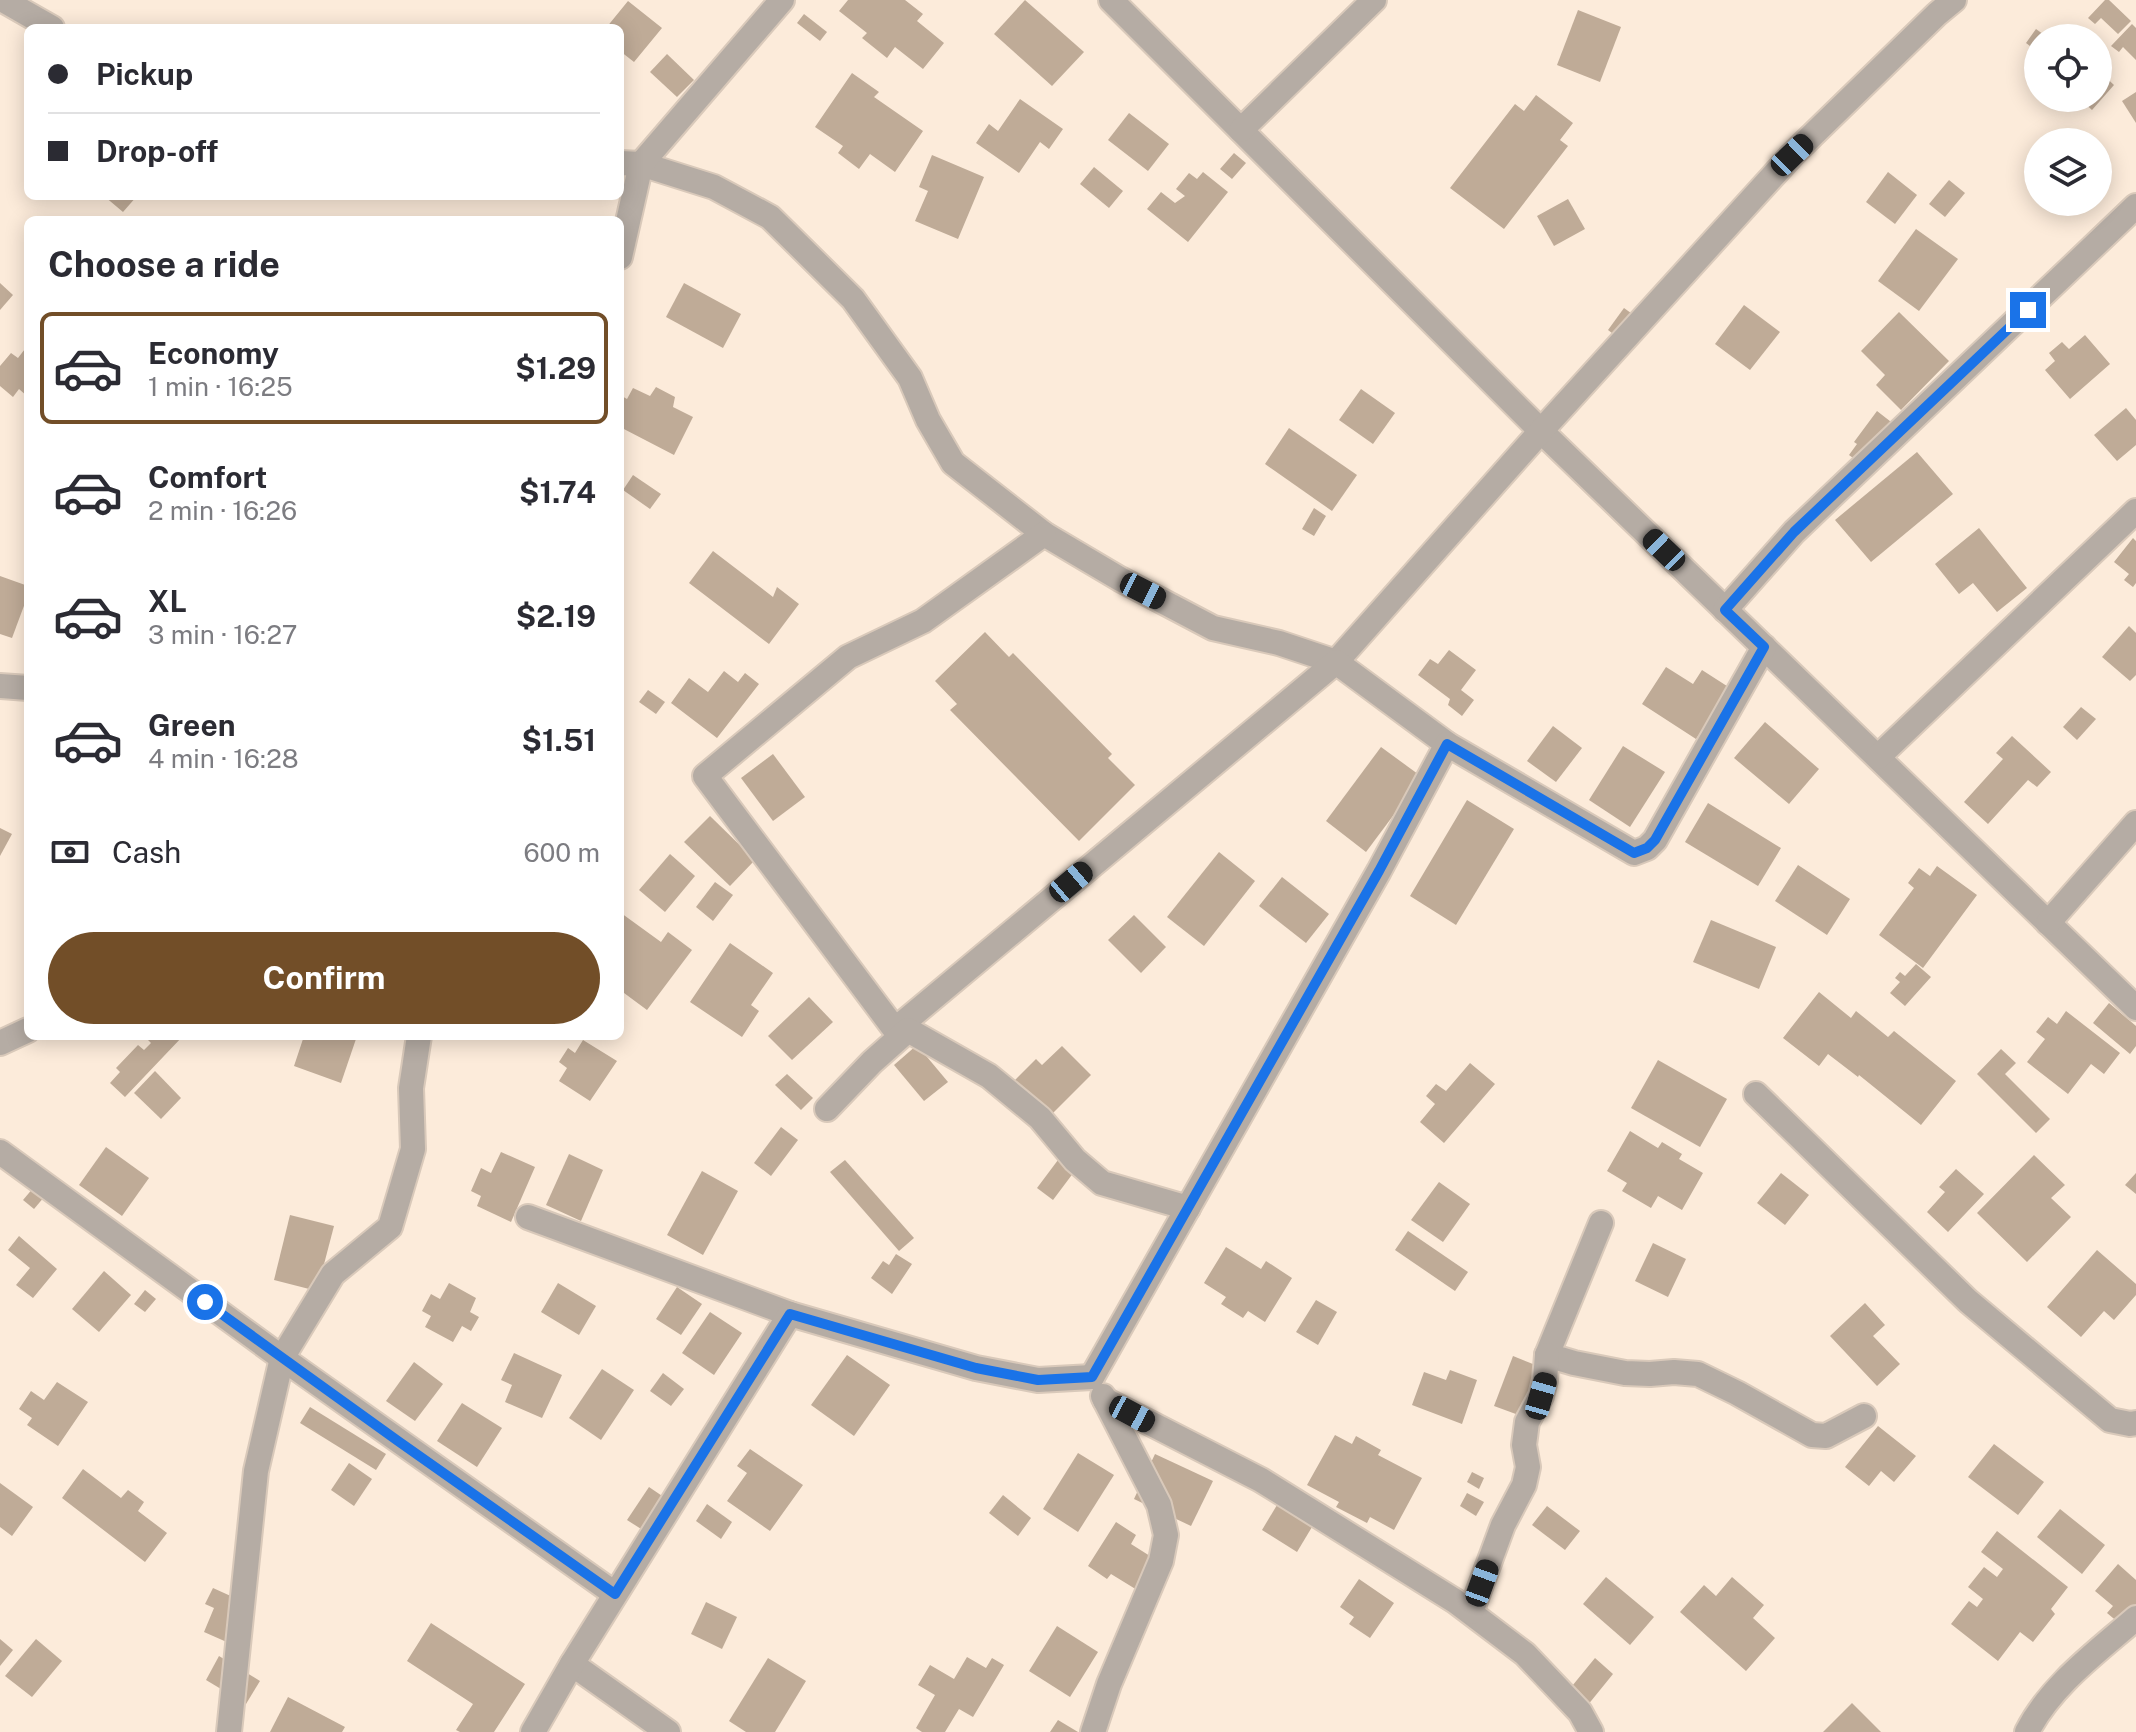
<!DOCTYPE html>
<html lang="en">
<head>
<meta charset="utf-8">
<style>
  :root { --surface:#fff; --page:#f7f7f7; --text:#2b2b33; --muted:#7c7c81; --line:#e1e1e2; --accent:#724e28 }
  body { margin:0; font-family:"Public Sans",sans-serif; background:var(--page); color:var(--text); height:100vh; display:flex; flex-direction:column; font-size:30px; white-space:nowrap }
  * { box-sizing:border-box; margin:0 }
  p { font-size:26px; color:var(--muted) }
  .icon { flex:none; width:44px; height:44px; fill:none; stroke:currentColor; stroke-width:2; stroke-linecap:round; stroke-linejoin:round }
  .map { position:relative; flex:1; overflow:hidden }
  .side { position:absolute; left:24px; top:216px; width:600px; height:824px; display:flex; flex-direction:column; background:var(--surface); border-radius:12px; box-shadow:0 4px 20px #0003 }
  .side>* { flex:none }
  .banner { position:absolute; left:24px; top:24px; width:600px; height:176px; border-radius:12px; box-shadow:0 4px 20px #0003; display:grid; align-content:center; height:176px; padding:0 24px; background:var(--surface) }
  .controls { position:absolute; left:2024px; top:24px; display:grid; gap:16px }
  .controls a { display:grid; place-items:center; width:88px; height:88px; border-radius:50%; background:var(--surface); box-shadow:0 4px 20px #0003; font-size:40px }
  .end { position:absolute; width:36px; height:36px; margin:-18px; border:10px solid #1a73e8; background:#fff; box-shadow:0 0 0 4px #fff }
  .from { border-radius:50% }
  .car { position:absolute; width:24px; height:48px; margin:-24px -12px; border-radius:10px; box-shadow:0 0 6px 2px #0007; background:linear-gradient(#222 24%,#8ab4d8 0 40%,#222 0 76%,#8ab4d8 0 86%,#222 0) }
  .banner b { display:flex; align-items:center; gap:28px; height:76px; font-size:30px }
  .banner b+b { border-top:2px solid var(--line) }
  .banner i { width:20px; height:20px; background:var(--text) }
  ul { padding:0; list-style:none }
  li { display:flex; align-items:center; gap:24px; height:112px; margin:0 16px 12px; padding:0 8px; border:4px solid transparent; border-radius:12px }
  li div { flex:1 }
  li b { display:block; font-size:30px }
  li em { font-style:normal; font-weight:700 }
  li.on { border-color:var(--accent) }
  li>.icon { width:72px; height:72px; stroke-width:1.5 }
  h2 { padding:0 24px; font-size:36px; line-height:96px }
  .pay { display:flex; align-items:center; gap:20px; height:88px; padding:0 24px; font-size:30px }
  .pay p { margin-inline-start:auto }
  .cta { display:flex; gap:16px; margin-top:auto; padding:16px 24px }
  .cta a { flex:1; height:92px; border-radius:48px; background:var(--accent); color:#fff; font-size:32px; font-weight:700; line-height:92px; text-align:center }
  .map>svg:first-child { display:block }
  .building { fill:#bfab97 }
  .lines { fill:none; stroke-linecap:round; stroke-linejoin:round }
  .minor-casing { stroke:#d9c9ba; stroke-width:28 }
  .minor { stroke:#b5aca4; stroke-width:24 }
  .route { stroke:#1a73e8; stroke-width:10 }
</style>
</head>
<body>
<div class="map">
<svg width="2136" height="1732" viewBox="0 0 2136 1732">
  <rect width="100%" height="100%" fill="#fcebda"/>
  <g class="building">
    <path d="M848,0H905L923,14L917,21L944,43L923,69L895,47L887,58L862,38L867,33L839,11Z"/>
    <path d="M1025,0L1084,52L1052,86L994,34Z"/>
    <path d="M2105,0H2109L2131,21L2118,34L2101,18L2095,24L2088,18Z"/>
    <path d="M628,1L662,28L634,62L620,51V28H606Z"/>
    <path d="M1578,10L1621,27L1600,82L1557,65Z"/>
    <path d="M804,14L827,32L820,41L797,23Z"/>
    <path d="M2132,24L2136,28V60L2123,47L2119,52L2111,46Z"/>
    <path d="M2036,29L2047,37L2050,33L2057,38H2038V60L2030,55L2034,49L2026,43Z"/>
    <path d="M667,54L694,80L677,97L650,72Z"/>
    <path d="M2098,70L2114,85L2092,110L2079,98H2098Z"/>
    <path d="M852,73L879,92L874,97L923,131L895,172L870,154L859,169L838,153L843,146L815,127Z"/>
    <path d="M2136,92V123L2122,101Z"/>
    <path d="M1536,95L1573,123L1560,140L1568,146L1504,229L1450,188L1515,104L1524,111Z"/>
    <path d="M1020,99L1063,129L1049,149L1040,142L1019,173L976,143L989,124L998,131Z"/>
    <path d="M1129,113L1169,144L1148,171L1108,140Z"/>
    <path d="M1234,153L1246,163L1232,179L1220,169Z"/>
    <path d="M932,155L984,177L958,239L915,221L928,191L919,187Z"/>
    <path d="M1094,167L1123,191L1109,208L1080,184Z"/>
    <path d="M1203,172L1228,192L1188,242L1147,209L1161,192L1175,203L1185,196L1176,189L1189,173L1197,179Z"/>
    <path d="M1888,172L1917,195L1895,224L1866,202Z"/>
    <path d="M1949,180L1965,193L1945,217L1929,204Z"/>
    <path d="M104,196H137L123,212Z"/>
    <path d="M1568,199L1585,229L1554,246L1537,216Z"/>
    <path d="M1916,229L1958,259L1919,311L1878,281Z"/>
    <path d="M0,283L13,295L0,310Z"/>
    <path d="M684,283L741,314L723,348L666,317Z"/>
    <path d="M1744,305L1780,332L1750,370L1715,344Z"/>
    <path d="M1624,308L1642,321L1625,343L1608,330Z"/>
    <path d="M1899,312L1949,361L1901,410L1876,385L1885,375L1861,351Z"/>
    <path d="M2085,335L2110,364L2070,399L2045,370L2055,361L2049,353L2062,342L2069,349Z"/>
    <path d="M28,345V397L19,389L13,397L0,386V366L11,353L18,358Z"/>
    <path d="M656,387L675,397L673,407L693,417L674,455L620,427V395L627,399L633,388L650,396Z"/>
    <path d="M1361,389L1395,413L1373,444L1339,420Z"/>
    <path d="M2126,408L2136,420V445L2117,461L2094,435Z"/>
    <path d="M1877,411L1895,425L1864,466L1849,455L1857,444L1854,442Z"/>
    <path d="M1289,428L1357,475L1332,511L1265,464Z"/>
    <path d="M1917,452L1953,494L1871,562L1835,520Z"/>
    <path d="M633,475L661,494L650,509L623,490Z"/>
    <path d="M1314,508L1326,516L1314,536L1302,529Z"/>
    <path d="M1979,528L2027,588L1997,612L1973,583L1959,594L1935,564Z"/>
    <path d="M2133,538L2136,541V583L2133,587L2124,580L2129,574L2114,562Z"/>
    <path d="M713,551L773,597L777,587L799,604L769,644L689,583Z"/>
    <path d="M0,576L28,586V595L12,638L0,634Z"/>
    <path d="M2129,626L2136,633V675L2130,681L2102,657Z"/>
    <path d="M985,632L1009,657L1013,653L1112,754L1108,758L1135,785L1079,841L950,710L957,704L935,681Z"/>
    <path d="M1449,650L1476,670L1461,690L1474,700L1462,716L1448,705L1450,699L1418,675L1430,659L1438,664Z"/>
    <path d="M1666,667L1693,684L1702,670L1730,688L1696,739L1642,704Z"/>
    <path d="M724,671L738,682L745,673L759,684L717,738L671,703L689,678L708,692Z"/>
    <path d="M648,690L665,702L656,714L639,702Z"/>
    <path d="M2081,707L2096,719L2077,740L2063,727Z"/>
    <path d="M1765,722L1819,769L1789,804L1734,758Z"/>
    <path d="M1553,726L1582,748L1556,782L1527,761Z"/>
    <path d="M2012,736L2051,772L2037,787L2028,780L1988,824L1964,802L2003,759L1996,753Z"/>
    <path d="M1623,746L1665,772L1630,827L1589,800Z"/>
    <path d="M1381,747L1422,777L1366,852L1326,821Z"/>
    <path d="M773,754L805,797L773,821L741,778Z"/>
    <path d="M1467,800L1514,829L1456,925L1410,896Z"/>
    <path d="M1708,803L1781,848L1758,886L1685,842Z"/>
    <path d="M710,816L755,860L730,886L684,842Z"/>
    <path d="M0,828L12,834L0,856Z"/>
    <path d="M1219,852L1255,881L1204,946L1167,917Z"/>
    <path d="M670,854L695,876L665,912L639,890Z"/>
    <path d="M1798,865L1850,899L1827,935L1775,901Z"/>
    <path d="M1937,866L1977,895L1923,968L1879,935L1914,888L1908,883L1919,868L1930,876Z"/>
    <path d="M1282,877L1329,914L1306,943L1259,906Z"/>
    <path d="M715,882L733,895L713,921L696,907Z"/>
    <path d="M621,913L661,942L668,932L692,950L647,1010L620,990Z"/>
    <path d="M1134,915L1166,947L1141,973L1108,940Z"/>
    <path d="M1711,920L1776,947L1759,989L1693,962Z"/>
    <path d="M730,943L773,973L751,1005L759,1011L742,1037L690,1002Z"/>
    <path d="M1916,964L1931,977L1905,1006L1890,993L1900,982L1895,978L1900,972L1905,976Z"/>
    <path d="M1819,992L1851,1018L1856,1011L1888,1037L1894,1031L1956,1081L1921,1125L1859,1075L1858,1077L1828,1054L1819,1066L1783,1038Z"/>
    <path d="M809,997L833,1022L792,1060L768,1036Z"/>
    <path d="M2109,1003L2136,1026V1046L2130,1054L2093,1023Z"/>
    <path d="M2066,1011L2120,1053L2104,1074L2091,1064L2068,1094L2027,1062L2045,1039L2036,1032L2048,1017L2057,1024Z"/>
    <path d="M150,1036H183L125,1097L110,1083L120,1072L116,1068L138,1045L144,1050L151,1043L147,1039Z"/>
    <path d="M304,1036H357L341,1083L294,1066Z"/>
    <path d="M583,1040L617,1061L590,1101L559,1081L567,1068L559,1062L568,1048L575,1053Z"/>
    <path d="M917,1045L948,1082L924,1101L894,1065Z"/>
    <path d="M1062,1046L1091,1075L1049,1117L1013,1082L1036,1059L1042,1065Z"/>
    <path d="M2001,1049L2016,1063L2005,1074L2050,1119L2036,1133L1977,1074Z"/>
    <path d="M1658,1060L1727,1099L1700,1147L1631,1108Z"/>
    <path d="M1470,1063L1495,1084L1444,1143L1420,1122L1435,1104L1426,1096L1436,1084L1446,1091Z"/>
    <path d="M155,1071L181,1098L161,1119L134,1093Z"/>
    <path d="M787,1074L813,1098L801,1110L775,1085Z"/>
    <path d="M781,1127L798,1140L771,1176L754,1163Z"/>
    <path d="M1630,1131L1658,1148L1662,1142L1682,1154L1679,1159L1703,1173L1682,1210L1658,1196L1651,1208L1622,1191L1627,1183L1607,1171Z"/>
    <path d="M106,1147L149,1178L122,1216L79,1185Z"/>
    <path d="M501,1152L535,1167L511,1222L477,1206L481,1196L471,1191L481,1168L491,1173Z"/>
    <path d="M569,1154L603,1170L581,1221L546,1205Z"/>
    <path d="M2034,1155L2065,1185L2051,1198L2071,1217L2027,1262L1977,1213Z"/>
    <path d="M845,1160L914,1238L899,1251L830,1172Z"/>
    <path d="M1058,1160L1074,1172L1053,1200L1037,1188Z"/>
    <path d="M1956,1169L1984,1194L1948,1232L1927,1212L1945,1192L1939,1187Z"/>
    <path d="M702,1171L738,1191L703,1255L667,1235Z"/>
    <path d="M1781,1173L1809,1195L1785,1225L1757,1203Z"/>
    <path d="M2136,1173V1194L2125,1185Z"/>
    <path d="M1439,1182L1470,1204L1443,1242L1411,1220Z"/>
    <path d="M34,1187L45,1196L34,1209L23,1200Z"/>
    <path d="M290,1215L334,1226L317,1291L274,1280Z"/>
    <path d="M1408,1231L1468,1272L1455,1291L1395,1250Z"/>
    <path d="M19,1236L57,1269L33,1298L16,1285L30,1268L8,1250Z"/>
    <path d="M1653,1243L1686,1259L1668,1297L1635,1281Z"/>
    <path d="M1226,1247L1261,1269L1266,1261L1292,1278L1265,1322L1248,1311L1243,1318L1221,1304L1226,1297L1204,1283Z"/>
    <path d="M2097,1250L2136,1284V1295L2114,1320L2104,1311L2081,1337L2047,1307Z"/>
    <path d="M896,1254L912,1264L892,1294L871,1278L883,1261L889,1265Z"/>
    <path d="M104,1271L131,1295L99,1332L72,1309Z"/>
    <path d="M449,1283L476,1298L470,1312L479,1317L471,1331L462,1326L453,1342L425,1327L431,1316L422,1311L431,1294L440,1299Z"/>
    <path d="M558,1283L596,1306L579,1335L541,1312Z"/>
    <path d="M677,1287L702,1304L681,1335L656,1319Z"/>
    <path d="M145,1290L156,1299L145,1312L134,1304Z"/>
    <path d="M1316,1300L1337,1312L1318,1345L1296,1332Z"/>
    <path d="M1865,1303L1885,1325L1873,1336L1900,1364L1877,1386L1830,1336Z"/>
    <path d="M710,1312L742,1333L714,1375L682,1353Z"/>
    <path d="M514,1353L562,1375L542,1418L505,1402L512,1385L501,1380Z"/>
    <path d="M847,1355L890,1385L854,1436L811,1405Z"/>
    <path d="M1513,1356L1543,1368L1524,1417L1494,1406Z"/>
    <path d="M414,1362L443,1384L415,1421L386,1401Z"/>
    <path d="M602,1369L634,1390L601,1440L569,1418Z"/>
    <path d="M1450,1370L1477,1380L1462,1424L1412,1405L1424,1372L1446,1380Z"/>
    <path d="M663,1373L684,1389L671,1406L650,1391Z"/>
    <path d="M57,1382L88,1402L58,1446L27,1425L32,1418L19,1409L31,1391L44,1400Z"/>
    <path d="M462,1403L502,1428L477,1467L437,1441Z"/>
    <path d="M310,1407L386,1454L376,1470L300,1423Z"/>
    <path d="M1878,1426L1916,1456L1894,1482L1881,1471L1869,1486L1845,1467Z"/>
    <path d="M1335,1435L1352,1444L1356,1436L1381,1450L1378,1455L1422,1478L1394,1530L1370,1517L1367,1523L1336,1507L1339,1502L1307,1485Z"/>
    <path d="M1994,1444L2044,1482L2018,1515L1968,1477Z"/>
    <path d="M750,1449L803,1485L770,1531L727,1501L747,1473L737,1466Z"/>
    <path d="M1078,1453L1114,1475L1078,1532L1043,1509Z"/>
    <path d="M1155,1454L1213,1481L1191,1526L1134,1499Z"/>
    <path d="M349,1463L372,1479L354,1506L331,1490Z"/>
    <path d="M83,1469L121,1498L128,1490L144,1502L138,1511L167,1533L145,1562L62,1498Z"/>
    <path d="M1472,1472L1484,1478L1479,1489L1467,1482Z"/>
    <path d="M0,1483L33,1507L12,1536L0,1527Z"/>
    <path d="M649,1487L671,1502L649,1534L627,1520Z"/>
    <path d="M1467,1493L1484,1502L1476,1516L1460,1506Z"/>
    <path d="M1003,1495L1031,1518L1018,1536L989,1513Z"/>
    <path d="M1280,1500L1315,1522L1297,1552L1262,1530Z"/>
    <path d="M707,1504L732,1522L721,1539L696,1521Z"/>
    <path d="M1547,1506L1580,1531L1565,1550L1532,1525Z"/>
    <path d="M2060,1509L2105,1545L2082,1574L2037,1537Z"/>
    <path d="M1116,1522L1136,1535L1131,1544L1161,1563L1142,1593L1111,1574L1107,1579L1088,1566Z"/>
    <path d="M1997,1531L2068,1587L2051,1609L2055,1614L2033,1642L2020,1632L1998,1661L1951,1624L1969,1601L1977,1607L1983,1599L1968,1587L1984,1567L1997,1577L2003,1569L1981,1552Z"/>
    <path d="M2118,1564L2136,1580V1631L2119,1623L2107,1613L2113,1606L2095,1591Z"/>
    <path d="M1606,1577L1654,1617L1630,1645L1583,1604Z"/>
    <path d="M1732,1577L1764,1605L1753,1618L1775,1638L1746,1671L1680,1612L1704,1585L1716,1596Z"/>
    <path d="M1359,1579L1394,1603L1370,1638L1349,1624L1354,1617L1340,1607Z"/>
    <path d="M213,1588L255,1607L238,1647L204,1632L214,1608L205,1604Z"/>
    <path d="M706,1602L737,1617L722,1649L691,1634Z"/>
    <path d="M431,1623L525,1684L494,1732H460L456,1730L473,1704L407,1661Z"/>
    <path d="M1057,1626L1098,1652L1070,1697L1029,1671Z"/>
    <path d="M0,1639L13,1650L0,1666Z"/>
    <path d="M36,1639L62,1661L32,1697L5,1676Z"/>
    <path d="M219,1656L260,1681L246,1704L206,1680Z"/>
    <path d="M967,1657L986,1668L992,1658L1004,1665L973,1717L959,1709L945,1732H922L916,1728L935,1695L918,1685L930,1665L954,1679Z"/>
    <path d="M768,1658L806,1681L775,1732H746L729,1721Z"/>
    <path d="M1595,1658L1613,1674L1587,1706L1568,1691Z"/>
    <path d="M288,1697L345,1727L342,1732H270Z"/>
    <path d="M1852,1703L1881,1732H1823Z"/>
    <path d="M1058,1720L1078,1732H1050Z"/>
  </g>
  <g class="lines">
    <g class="minor-casing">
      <g id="minor">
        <path d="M3,0L52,28"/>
        <path d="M1111,0L1541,431L2136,1008"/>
        <path d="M1241,130L1374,0"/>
        <path d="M620,163L641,164L714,187L770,217L853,299L910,378L928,420L953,463L1044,534L1120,579L1213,628L1279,643L1336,662L1541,431L1792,155L1937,14L1954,0"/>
        <path d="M620,257L641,164L782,0"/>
        <path d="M1044,534L923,621L848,657L705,776L893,1027L903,1023L1336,662L1447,744L1379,871L1092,1377"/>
        <path d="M1725,610L1794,532L2136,206"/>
        <path d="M0,686L28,688"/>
        <path d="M1447,744L1634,853L1647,848L1655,840L1764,647"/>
        <path d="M1878,757L2136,511"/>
        <path d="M2048,923L2136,823"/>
        <path d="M0,1043L28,1030"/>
        <path d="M1756,1094L1968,1301L2110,1420L2130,1424L2136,1423"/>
        <path d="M827,1109L872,1062L908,1030L989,1076L1040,1118L1075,1160L1102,1183L1188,1208"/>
        <path d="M0,1152L282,1358L615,1594"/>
        <path d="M528,1217L790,1314L976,1368L1038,1380L1092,1377"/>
        <path d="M1601,1223L1547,1355L1574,1363L1625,1373L1650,1374L1674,1372L1698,1374L1737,1393L1812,1435L1826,1436L1864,1416"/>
        <path d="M1105,1400L1261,1480L1455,1601L1525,1654L1580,1712L1591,1732"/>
        <path d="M1471,1612L1503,1525L1524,1485L1528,1467L1524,1445L1527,1422L1541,1396L1545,1380L1547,1355"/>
        <path d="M572,1664L668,1732"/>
        <path d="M229,1732L256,1471L282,1358L333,1274L390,1227L413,1149L411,1088L419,1036"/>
        <path d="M533,1732L572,1664L790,1314"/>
        <path d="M1093,1732L1109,1684L1161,1561L1166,1535L1159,1505L1103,1396"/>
        <path d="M2027,1732C2051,1685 2097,1652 2136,1618"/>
      </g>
    </g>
    <use href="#minor" class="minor"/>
  </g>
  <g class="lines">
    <path class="route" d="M205,1302L398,1441L615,1594L790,1314L976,1368L1038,1380L1092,1377L1379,871L1447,744L1634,853L1647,848L1655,840L1764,647L1725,610L1794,532L2028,310"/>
  </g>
</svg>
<div class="controls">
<a><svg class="icon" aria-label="locate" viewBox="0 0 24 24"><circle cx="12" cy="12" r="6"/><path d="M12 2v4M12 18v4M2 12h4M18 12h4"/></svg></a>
<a><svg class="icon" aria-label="layers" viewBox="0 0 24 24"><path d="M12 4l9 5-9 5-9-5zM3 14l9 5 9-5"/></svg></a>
</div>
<i class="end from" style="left:205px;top:1302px"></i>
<i class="end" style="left:2028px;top:310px"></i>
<i class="car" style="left:1792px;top:155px;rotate:46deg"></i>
<i class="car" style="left:1664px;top:550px;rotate:314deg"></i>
<i class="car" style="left:1143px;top:591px;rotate:117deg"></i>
<i class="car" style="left:1071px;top:882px;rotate:50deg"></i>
<i class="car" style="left:1541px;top:1396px;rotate:16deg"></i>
<i class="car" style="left:1132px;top:1414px;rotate:118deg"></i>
<i class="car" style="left:1482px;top:1583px;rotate:20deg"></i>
<div class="banner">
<b><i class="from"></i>Pickup</b>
<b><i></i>Drop-off</b>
</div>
<section class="side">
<h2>Choose a ride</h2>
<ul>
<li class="on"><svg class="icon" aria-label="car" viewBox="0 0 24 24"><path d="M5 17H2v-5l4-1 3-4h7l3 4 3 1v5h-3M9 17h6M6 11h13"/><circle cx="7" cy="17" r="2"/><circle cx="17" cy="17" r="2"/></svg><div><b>Economy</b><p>1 min · 16:25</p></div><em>$1.29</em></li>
<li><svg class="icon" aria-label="car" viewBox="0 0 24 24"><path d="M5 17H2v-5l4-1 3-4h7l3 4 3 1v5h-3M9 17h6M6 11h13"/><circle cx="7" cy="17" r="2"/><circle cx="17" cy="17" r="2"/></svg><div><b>Comfort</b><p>2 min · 16:26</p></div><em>$1.74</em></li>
<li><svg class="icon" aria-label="car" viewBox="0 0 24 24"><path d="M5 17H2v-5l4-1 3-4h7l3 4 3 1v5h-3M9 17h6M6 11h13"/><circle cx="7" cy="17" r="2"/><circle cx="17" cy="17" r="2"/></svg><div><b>XL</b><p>3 min · 16:27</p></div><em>$2.19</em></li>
<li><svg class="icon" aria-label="car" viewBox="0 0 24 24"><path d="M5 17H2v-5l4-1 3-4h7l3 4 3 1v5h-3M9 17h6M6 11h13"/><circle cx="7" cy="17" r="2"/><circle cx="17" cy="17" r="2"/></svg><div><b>Green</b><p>4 min · 16:28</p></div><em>$1.51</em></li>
</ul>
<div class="pay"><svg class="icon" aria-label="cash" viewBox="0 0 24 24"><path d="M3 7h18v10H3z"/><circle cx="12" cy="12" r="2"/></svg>Cash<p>600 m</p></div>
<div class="cta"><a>Confirm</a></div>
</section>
</div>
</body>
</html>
